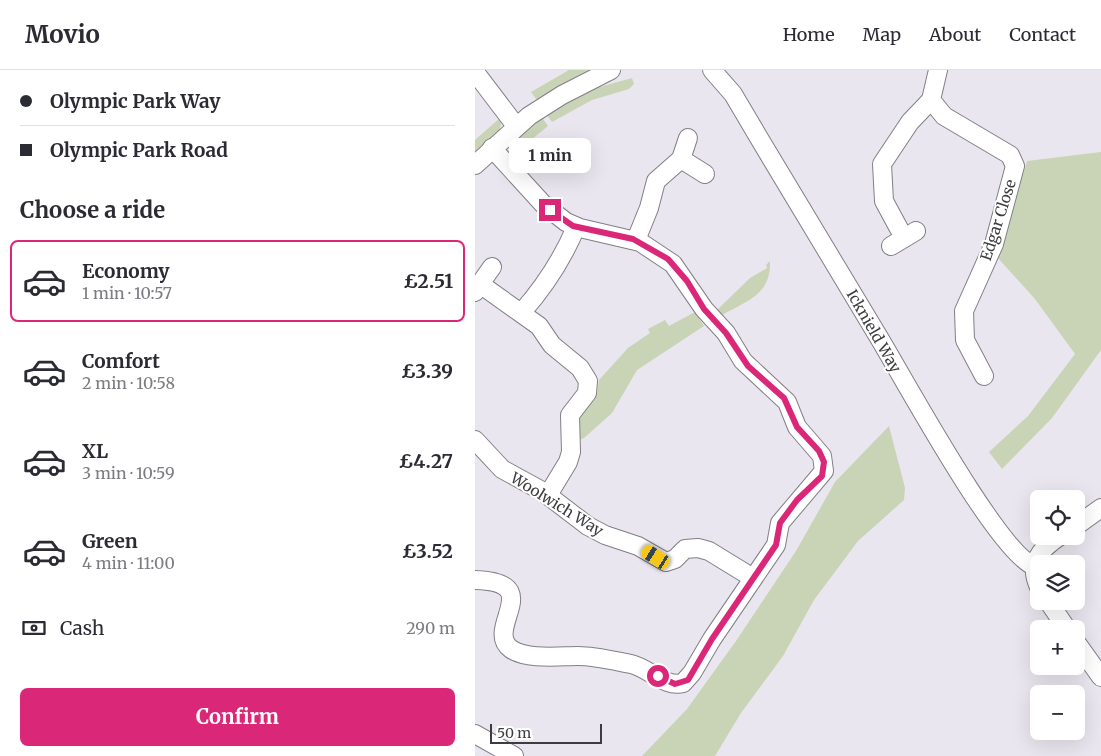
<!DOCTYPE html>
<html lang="en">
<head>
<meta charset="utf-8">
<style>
  :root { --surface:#fff; --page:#f7f7f7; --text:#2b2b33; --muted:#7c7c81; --line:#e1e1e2; --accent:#db2777 }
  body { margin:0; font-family:Merriweather,serif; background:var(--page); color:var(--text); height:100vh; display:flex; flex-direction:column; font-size:19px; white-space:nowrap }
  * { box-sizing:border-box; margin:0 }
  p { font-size:16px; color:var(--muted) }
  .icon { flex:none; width:28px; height:28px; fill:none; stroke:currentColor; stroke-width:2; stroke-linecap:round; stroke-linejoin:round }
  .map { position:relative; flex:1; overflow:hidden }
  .drawer { display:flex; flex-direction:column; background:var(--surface); width:475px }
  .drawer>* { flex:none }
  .banner { display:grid; align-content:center; height:110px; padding:0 20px; background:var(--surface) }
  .fabs { position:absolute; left:555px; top:420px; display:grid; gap:10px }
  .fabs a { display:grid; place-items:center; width:55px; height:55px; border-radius:8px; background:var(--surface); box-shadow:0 5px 20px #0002; font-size:25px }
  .scale { position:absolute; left:15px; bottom:12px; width:112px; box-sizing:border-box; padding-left:5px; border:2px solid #3d3c3f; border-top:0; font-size:14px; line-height:18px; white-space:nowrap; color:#3d3c3f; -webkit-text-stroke:4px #fff; paint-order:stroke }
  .end { position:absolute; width:22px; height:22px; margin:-11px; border:6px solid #db2777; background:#fff; box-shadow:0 0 0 2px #fff }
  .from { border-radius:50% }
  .bubble { position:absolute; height:35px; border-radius:8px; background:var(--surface); box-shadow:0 5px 20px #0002; font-size:16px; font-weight:700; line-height:35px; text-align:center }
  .car { position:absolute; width:15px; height:30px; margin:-15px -8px; border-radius:6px; box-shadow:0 0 4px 1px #0007; background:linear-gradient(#f5c518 24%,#345 0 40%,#f5c518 0 76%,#345 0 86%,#f5c518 0) }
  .banner b { display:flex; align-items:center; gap:18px; height:48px; font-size:19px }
  .banner b+b { border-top:1px solid var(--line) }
  .banner i { width:12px; height:12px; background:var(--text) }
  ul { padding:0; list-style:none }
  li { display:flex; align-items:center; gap:15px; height:82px; margin:0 10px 8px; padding:0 10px; border:2px solid transparent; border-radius:8px }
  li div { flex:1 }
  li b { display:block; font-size:19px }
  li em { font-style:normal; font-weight:700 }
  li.on { border-color:var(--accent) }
  li>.icon { width:45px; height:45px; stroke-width:1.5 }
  h2 { padding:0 20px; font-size:22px; line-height:60px }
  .pay { display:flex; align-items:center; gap:12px; height:55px; padding:0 20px; font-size:19px }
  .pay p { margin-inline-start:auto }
  .cta { display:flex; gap:10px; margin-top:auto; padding:10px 20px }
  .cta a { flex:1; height:58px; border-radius:8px; background:var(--accent); color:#fff; font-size:20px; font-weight:700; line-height:58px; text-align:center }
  header { display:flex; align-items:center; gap:30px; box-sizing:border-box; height:70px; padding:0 25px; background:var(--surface); border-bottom:1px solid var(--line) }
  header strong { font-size:24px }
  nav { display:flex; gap:28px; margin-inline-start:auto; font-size:18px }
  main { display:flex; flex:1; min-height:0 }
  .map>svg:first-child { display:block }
  .green { fill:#c8d4b5 }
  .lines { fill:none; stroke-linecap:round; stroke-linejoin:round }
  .minor-casing { stroke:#827e86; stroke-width:20 }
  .minor { stroke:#fff; stroke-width:18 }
  .route { stroke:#db2777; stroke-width:6 }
  .labels { text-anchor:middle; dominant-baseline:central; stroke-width:4; stroke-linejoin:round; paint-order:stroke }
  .street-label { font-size:15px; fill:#3d3c3f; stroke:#fff }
</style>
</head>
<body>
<header>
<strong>Movio</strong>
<nav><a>Home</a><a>Map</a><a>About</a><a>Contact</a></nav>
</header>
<main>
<section class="drawer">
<div class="banner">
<b><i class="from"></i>Olympic Park Way</b>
<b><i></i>Olympic Park Road</b>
</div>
<h2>Choose a ride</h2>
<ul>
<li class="on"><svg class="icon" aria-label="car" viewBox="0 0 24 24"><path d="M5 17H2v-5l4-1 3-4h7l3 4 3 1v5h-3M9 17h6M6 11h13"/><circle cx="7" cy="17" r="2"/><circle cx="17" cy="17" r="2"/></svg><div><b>Economy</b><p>1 min · 10:57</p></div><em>£2.51</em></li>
<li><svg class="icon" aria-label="car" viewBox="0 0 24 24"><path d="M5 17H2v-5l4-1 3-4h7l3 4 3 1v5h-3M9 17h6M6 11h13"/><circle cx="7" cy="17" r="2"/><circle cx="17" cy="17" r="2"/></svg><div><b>Comfort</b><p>2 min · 10:58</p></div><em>£3.39</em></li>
<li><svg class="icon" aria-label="car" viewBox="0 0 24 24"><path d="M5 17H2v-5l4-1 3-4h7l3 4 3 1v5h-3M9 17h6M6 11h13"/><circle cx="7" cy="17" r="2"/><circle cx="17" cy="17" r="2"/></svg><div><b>XL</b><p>3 min · 10:59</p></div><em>£4.27</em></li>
<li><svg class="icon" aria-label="car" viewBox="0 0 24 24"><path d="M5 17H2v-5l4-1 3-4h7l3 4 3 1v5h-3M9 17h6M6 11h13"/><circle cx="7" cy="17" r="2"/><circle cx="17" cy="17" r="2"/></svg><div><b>Green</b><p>4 min · 11:00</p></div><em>£3.52</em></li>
</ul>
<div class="pay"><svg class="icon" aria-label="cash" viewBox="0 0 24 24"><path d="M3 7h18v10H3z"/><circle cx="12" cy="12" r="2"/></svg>Cash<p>290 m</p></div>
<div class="cta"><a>Confirm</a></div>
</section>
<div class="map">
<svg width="626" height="686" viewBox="0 0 626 686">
  <rect width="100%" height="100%" fill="#eae6ef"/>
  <g class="green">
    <path d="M94,0H117L64,33L56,22Z"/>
    <path d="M157,8L159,14L154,19L117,30L77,52L71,44L114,20Z"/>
    <path d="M66,46L73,56L35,87L34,76Z"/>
    <path d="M25,48C31,62 9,76 0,84V70Z"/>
    <path d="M626,82V280L577,348L527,399L514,382L553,346L600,284L560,229L522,187L552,91Z"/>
    <path d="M295,191C296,225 273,230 247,245L242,240L275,208L292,198L291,195Z"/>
    <path d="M220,242L229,256L162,300L137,343L109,368L102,371L101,349L122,324L124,310L153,278L175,263L173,259L190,250L194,256Z"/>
    <path d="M414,356L430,418L429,430L383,471L339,530L308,586L266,643L240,686H167L212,639L261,571L321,481L360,412Z"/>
  </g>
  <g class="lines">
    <g class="minor-casing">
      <g id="minor">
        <path d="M237,0L258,24L284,68C324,134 364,200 403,266C428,307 523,483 559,496"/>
        <path d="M463,0L456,30L469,46L535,85L540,96L519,174L489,241L490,270L509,306"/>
        <path d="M0,2L41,56"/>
        <path d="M206,89L230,104"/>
        <path d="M0,95L54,46L87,25L136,0"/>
        <path d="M429,168L409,131L407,94L435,52L456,30"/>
        <path d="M161,170L174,138L181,111L206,89L213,68"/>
        <path d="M416,176L441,161"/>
        <path d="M5,214L17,197"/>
        <path d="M0,222L5,214L64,256L77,275L105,298L113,311L112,323L95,345L96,382L93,392L73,425"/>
        <path d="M47,242C69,217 88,188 101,157"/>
        <path d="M0,370L27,399L67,421L113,456L130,465L163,476L191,492L200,489L210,479L223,478L234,481L278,508"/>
        <path d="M601,456L626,438"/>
        <path d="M0,510C73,512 8,559 36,579C52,590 85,586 103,586C120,586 140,591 156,594C174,598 190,618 208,613L217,603L237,569L301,475L305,453L349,401L347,386L322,357L312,332L268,291L251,263L229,239L198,194L165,172L105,158L91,152L68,134L17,78"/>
        <path d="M564,517C553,493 565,479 585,466"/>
        <path d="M573,531L592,559"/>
        <path d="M601,572L626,607"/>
        <path d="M0,664L39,686"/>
      </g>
    </g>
    <use href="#minor" class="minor"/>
  </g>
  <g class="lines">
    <path class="route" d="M75,140L98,156L158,169L193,189L212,211L229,239L251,263L273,296L309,328L322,357L344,381L349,392L347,406L322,430L305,453L301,475L237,569L213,610L200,614L183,606"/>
  </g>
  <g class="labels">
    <g class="street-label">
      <text transform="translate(523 150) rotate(-72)">Edgar Close</text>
      <text transform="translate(399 261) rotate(60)">Icknield Way</text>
      <text transform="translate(82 434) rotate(32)">Woolwich Way</text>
    </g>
  </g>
</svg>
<div class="fabs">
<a><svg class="icon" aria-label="locate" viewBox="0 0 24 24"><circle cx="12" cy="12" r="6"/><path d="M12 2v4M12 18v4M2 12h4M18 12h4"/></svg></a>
<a><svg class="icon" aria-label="layers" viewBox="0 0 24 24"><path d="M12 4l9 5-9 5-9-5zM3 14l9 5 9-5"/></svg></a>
<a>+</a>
<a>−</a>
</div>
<div class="scale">50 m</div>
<i class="end from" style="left:183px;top:606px"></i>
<i class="end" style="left:75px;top:140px"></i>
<div class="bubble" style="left:34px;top:68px;width:82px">1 min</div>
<i class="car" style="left:181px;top:487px;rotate:303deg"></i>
</div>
</main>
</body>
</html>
